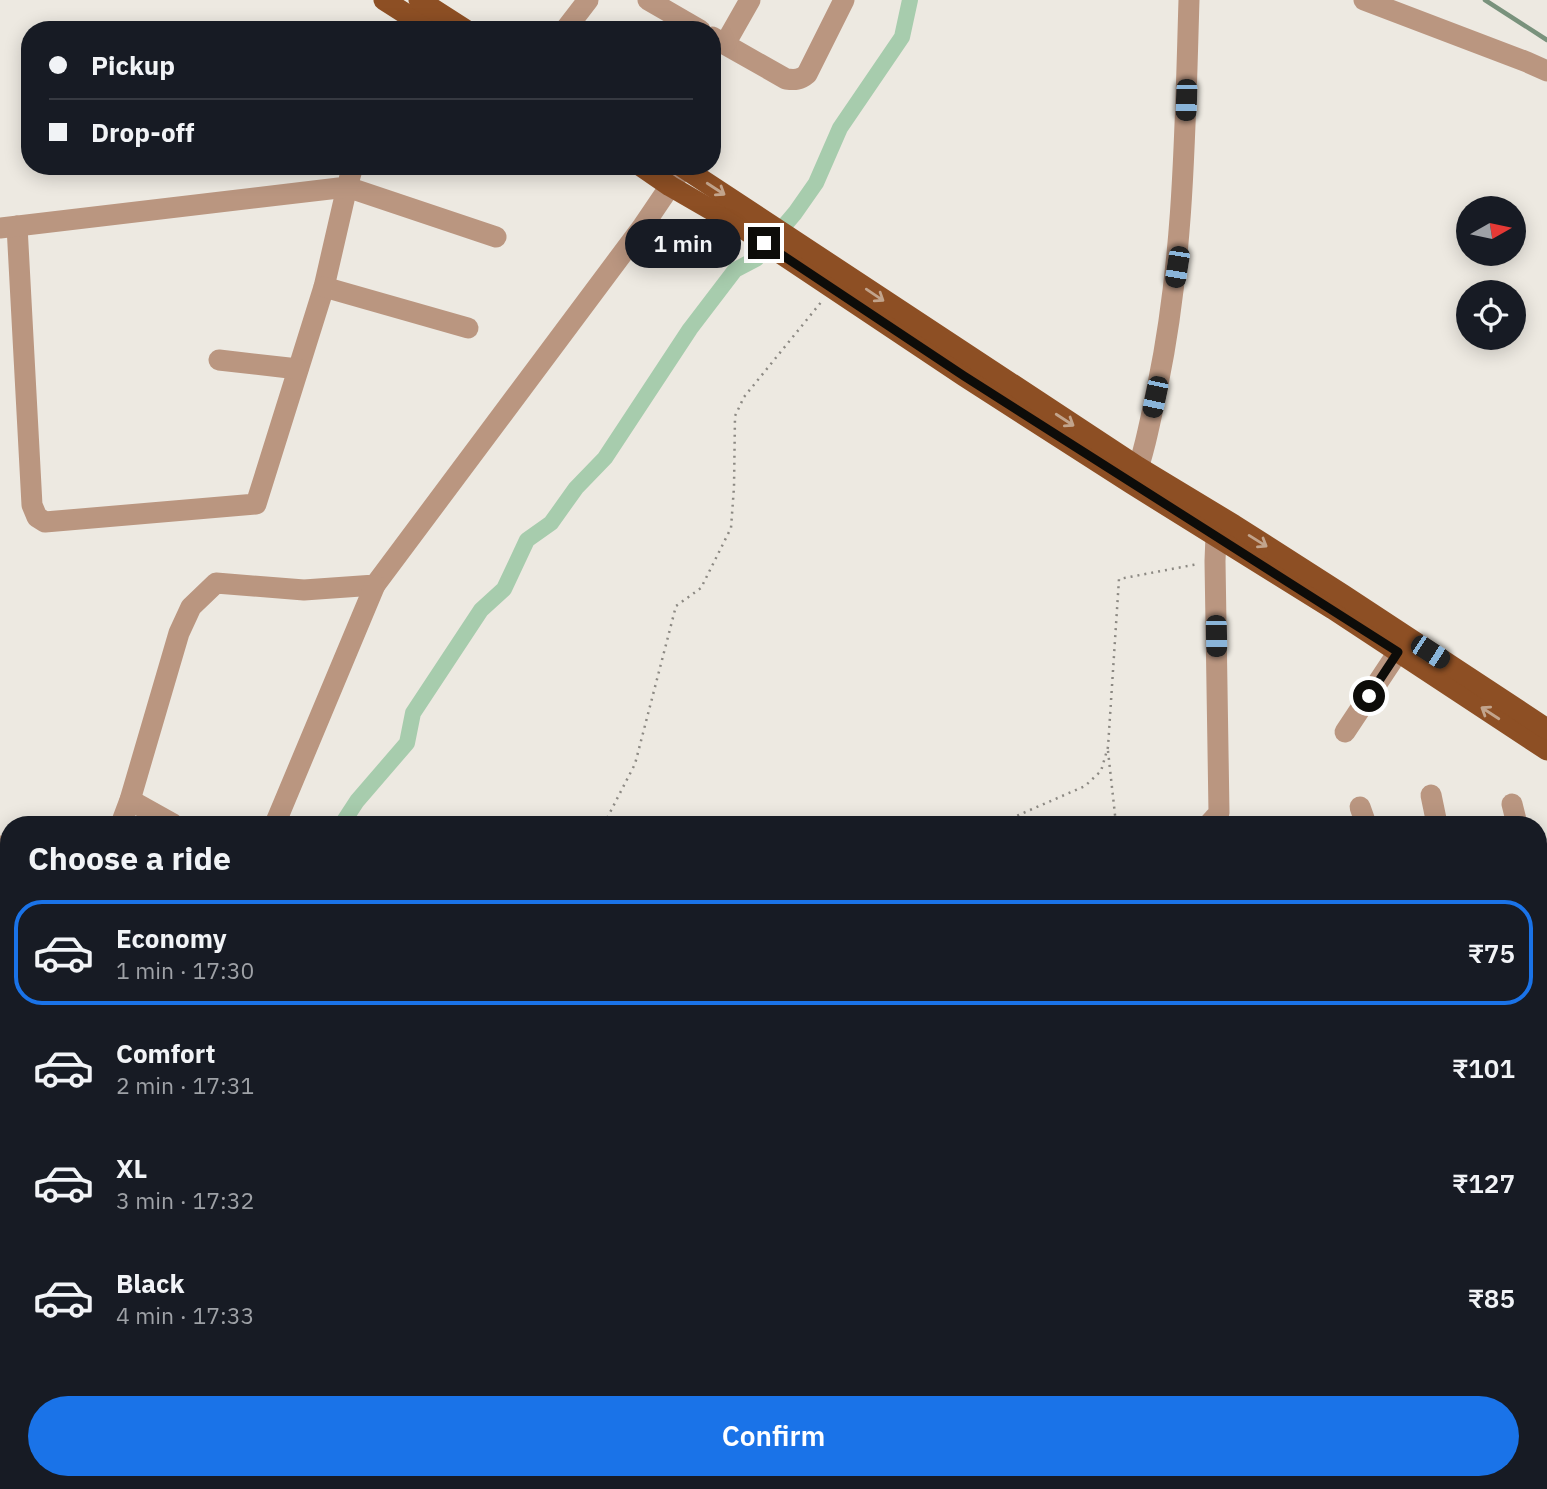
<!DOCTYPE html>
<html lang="en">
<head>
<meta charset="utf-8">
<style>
  :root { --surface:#171b24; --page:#242831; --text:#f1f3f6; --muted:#9ea1a6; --line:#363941; --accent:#1a73e8 }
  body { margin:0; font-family:"IBM Plex Sans",sans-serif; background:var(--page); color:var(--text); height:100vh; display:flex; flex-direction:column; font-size:26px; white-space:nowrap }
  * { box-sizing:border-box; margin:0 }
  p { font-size:23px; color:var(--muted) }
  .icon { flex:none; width:38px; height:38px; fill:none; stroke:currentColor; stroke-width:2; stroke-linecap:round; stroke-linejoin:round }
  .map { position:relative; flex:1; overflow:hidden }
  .drawer { position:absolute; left:0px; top:816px; width:1547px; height:674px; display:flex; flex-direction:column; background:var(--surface); border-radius:28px 28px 0 0; box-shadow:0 4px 18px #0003 }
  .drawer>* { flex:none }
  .banner { position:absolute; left:21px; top:21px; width:700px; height:154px; border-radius:28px; box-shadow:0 4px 18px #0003; display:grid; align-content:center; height:154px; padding:0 28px; background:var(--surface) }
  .needle { width:46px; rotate:81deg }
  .tools { position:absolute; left:1456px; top:196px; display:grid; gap:14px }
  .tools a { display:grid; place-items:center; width:70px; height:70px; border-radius:50%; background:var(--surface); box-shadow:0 4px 18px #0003; font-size:35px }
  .end { position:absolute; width:32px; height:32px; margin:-16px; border:9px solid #0d0c09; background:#fff; box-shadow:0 0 0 4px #fff }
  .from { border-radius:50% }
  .bubble { position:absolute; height:49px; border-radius:24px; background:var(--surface); box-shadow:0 4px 18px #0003; font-size:23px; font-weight:600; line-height:49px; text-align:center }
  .car { position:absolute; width:21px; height:42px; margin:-21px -10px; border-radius:9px; box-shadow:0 0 5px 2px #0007; background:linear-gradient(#222 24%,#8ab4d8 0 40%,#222 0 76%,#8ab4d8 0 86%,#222 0) }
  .banner b { display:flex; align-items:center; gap:24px; height:66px; font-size:26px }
  .banner b+b { border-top:2px solid var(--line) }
  .banner i { width:18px; height:18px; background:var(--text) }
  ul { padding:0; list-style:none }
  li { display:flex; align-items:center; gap:21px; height:105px; margin:0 14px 10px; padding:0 14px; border:4px solid transparent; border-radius:28px }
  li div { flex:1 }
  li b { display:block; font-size:26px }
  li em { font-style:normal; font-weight:600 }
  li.current { border-color:var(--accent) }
  li>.icon { width:63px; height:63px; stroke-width:1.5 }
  h2 { padding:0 28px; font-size:32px; line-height:84px }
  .primary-button { display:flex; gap:14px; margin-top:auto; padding:14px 28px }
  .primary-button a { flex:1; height:80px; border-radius:42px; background:var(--accent); color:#fff; font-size:28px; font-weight:600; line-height:80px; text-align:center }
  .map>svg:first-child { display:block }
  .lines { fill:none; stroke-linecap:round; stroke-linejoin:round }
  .stream { stroke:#79927c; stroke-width:4.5 }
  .canal { stroke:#a7ccad; stroke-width:16 }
  .path { stroke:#8c8983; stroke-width:2.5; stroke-dasharray:2 5; stroke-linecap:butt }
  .minor { stroke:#ba9680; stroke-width:21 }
  .major { stroke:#8d4f24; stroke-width:21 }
  .oneway { stroke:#c2a48c }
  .route { stroke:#0d0c09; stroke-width:9 }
</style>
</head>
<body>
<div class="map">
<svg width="1547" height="1489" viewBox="0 0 1547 1489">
  <rect width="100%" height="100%" fill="#ede9e1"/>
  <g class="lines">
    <path class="stream" d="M1485,0L1547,40"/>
    <g class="canal">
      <path d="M342,824L357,801L407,743L413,713L481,610L504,589L527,540L551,523L576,488L605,458L690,329L735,270L756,259L795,213L816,183L840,128L902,37L910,0"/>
      <path d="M166,1489L167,1480"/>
    </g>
    <g class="path">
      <path d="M1108,751L1116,824"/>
      <path d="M604,824L635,764L676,606L701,588L731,528L734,487L735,416L744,397L822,301"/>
      <path d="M998,824L1085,786L1101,771L1108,747L1119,579L1198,564"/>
    </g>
    <g class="minor">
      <path d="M648,0L700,30"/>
      <path d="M1364,0L1527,62L1547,71"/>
      <path d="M565,30L588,0"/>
      <path d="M712,37L786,79C795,80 800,80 807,74L844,0"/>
      <path d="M725,44L750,0"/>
      <path d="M17,226L32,505L37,517L45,522L256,504L324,287L347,187L496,237"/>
      <path d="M0,228L347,187L353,166"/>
      <path d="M324,287L468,328"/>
      <path d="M219,360L298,369"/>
      <path d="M1133,483C1145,451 1151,417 1158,384C1184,258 1185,129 1189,0"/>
      <path d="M1345,732L1398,652"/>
      <path d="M1431,795L1437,824"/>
      <path d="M130,800L173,824"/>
      <path d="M1512,804L1517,824"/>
      <path d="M1360,807L1366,824"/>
      <path d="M121,824L130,800L179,633L191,607L216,583L304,590L375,585L643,226L683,167"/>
      <path d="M275,824L375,585"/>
      <path d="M1209,824L1219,813L1215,561L1216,536L1223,521"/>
      <path d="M0,846H9"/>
      <path d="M1538,911L1547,946"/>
      <path d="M0,1176L9,1177"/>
      <path d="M0,1292L9,1294"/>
      <path d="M1,1410L9,1407"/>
      <path d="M459,1480V1489"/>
      <path d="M1122,1480L1124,1489"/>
      <path d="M1186,1480V1489"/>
      <path d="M1260,1480V1489"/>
      <path d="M126,1489L127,1480"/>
      <path d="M186,1489L187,1486L196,1480"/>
      <path d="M593,1489L599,1480"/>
      <path d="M678,1489L679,1480"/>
    </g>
    <g class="major">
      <path d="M384,0L431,30"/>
      <path d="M419,0L466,30"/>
      <path d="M641,166L670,186L741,227L964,376L1132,484L1333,609L1547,750"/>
      <path d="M681,166L1138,467L1234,525L1342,594L1547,729"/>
    </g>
  </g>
  <defs><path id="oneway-shaft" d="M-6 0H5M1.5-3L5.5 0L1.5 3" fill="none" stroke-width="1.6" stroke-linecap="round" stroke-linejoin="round" transform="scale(1.75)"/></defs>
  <g class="oneway">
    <use href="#oneway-shaft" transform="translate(716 189) rotate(33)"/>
    <use href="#oneway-shaft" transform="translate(875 295) rotate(34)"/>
    <use href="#oneway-shaft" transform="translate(1065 420) rotate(33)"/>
    <use href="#oneway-shaft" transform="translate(1258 541) rotate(32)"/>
    <use href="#oneway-shaft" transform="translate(1490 713) rotate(-147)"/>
  </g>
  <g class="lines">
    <path class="route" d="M764,243L964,376L1398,652L1369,696"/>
  </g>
</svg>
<div class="tools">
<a><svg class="needle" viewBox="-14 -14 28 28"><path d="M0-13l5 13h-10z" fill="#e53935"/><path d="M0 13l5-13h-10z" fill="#9ea1a6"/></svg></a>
<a><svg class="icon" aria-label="locate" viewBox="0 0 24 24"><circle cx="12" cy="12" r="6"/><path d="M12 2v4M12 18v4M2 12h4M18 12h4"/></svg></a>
</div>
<i class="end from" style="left:1369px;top:696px"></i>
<i class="end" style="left:764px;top:243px"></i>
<div class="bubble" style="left:625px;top:219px;width:116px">1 min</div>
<i class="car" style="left:1186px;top:100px;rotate:182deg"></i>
<i class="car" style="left:1177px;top:267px;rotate:189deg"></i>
<i class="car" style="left:1155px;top:397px;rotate:192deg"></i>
<i class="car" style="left:1216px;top:636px;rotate:179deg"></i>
<i class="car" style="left:1430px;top:652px;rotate:123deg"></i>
<div class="banner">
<b><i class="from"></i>Pickup</b>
<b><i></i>Drop-off</b>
</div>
<section class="drawer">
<h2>Choose a ride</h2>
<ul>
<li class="current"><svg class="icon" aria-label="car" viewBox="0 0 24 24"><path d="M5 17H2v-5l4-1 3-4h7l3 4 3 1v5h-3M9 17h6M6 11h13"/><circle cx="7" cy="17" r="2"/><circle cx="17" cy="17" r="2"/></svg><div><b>Economy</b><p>1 min · 17:30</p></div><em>₹75</em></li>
<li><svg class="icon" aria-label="car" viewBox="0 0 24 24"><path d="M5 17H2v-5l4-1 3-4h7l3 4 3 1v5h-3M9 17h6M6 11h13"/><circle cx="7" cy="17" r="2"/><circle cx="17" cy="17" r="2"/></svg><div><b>Comfort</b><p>2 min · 17:31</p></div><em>₹101</em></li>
<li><svg class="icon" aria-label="car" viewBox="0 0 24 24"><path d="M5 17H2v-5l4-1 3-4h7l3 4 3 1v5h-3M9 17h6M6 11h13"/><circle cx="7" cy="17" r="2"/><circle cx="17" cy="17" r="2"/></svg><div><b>XL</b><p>3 min · 17:32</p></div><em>₹127</em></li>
<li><svg class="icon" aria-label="car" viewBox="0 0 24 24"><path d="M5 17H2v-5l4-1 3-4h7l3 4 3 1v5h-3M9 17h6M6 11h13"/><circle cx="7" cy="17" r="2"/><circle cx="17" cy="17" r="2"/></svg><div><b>Black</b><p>4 min · 17:33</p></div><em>₹85</em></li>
</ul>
<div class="primary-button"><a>Confirm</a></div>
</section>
</div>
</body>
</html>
